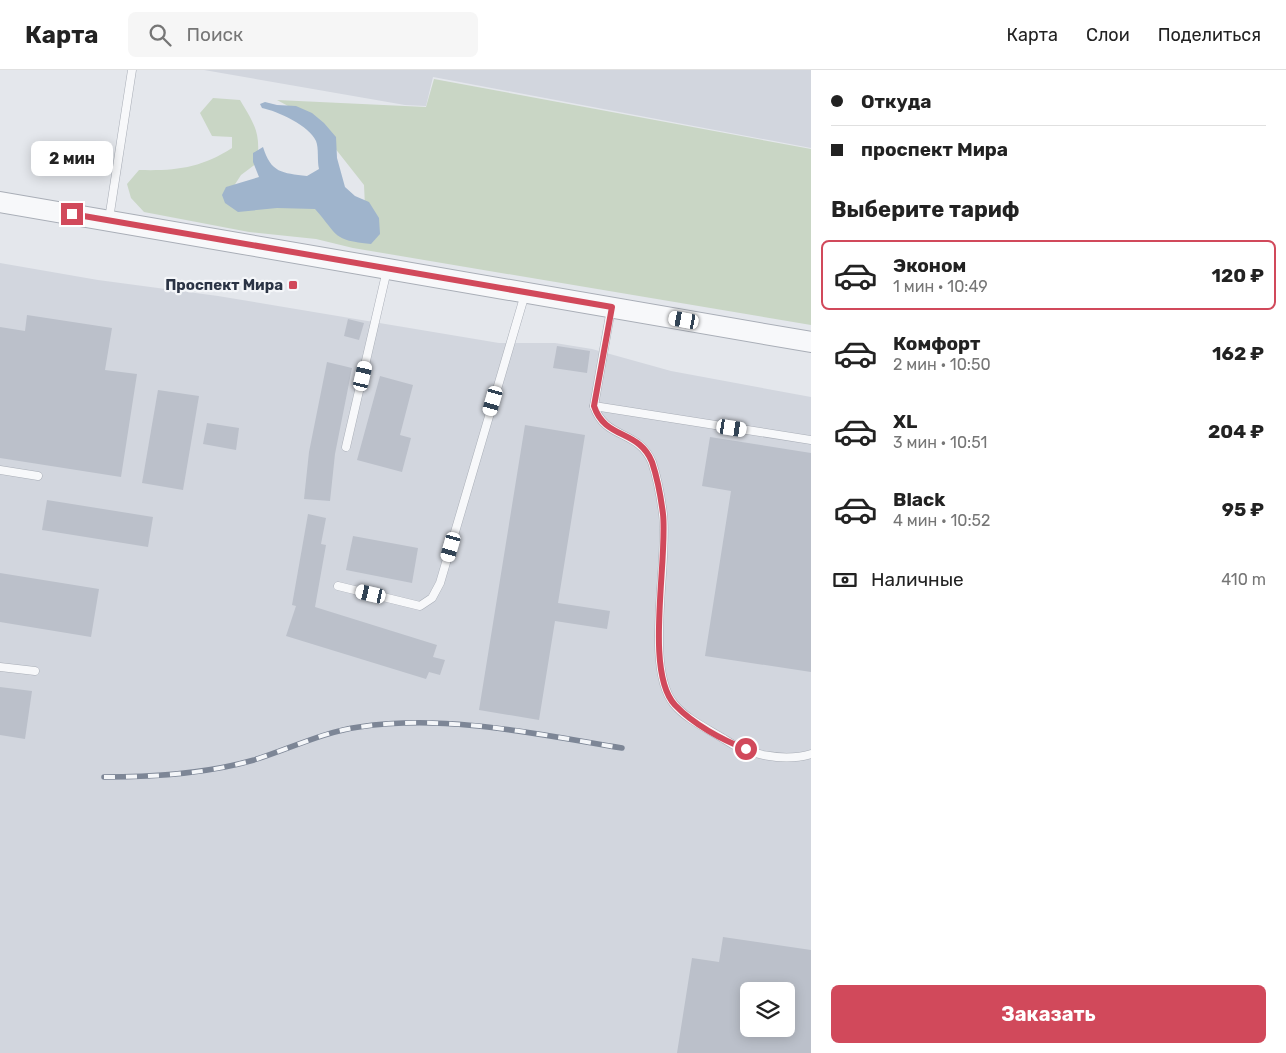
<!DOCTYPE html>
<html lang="ru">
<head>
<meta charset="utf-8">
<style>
  :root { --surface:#fff; --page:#f6f6f6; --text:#222; --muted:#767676; --line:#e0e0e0; --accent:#d1495b }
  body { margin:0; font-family:Rubik,sans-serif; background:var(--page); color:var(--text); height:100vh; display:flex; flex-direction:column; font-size:19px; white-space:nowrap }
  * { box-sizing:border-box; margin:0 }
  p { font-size:16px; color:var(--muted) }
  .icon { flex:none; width:28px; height:28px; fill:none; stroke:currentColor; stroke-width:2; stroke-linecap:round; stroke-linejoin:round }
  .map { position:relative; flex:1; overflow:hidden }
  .side { display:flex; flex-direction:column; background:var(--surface); width:475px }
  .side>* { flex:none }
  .top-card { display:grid; align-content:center; height:110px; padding:0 20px; background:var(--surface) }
  .fabs { position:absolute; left:740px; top:912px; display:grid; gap:10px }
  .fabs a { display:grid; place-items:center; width:55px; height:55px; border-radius:8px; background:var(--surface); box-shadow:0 2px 12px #0003; font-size:25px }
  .end { position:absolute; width:22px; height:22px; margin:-11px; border:6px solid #d1495b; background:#fff; box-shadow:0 0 0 2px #fff }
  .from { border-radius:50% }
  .bubble { position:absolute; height:35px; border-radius:8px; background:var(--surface); box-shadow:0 2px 12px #0003; font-size:16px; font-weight:700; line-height:35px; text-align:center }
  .car { position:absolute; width:15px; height:30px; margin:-15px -8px; border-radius:6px; box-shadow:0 0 4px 1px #0007; background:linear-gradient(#fff 24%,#345 0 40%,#fff 0 76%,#345 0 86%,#fff 0) }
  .top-card b { display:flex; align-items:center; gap:18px; height:48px; font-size:19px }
  .top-card b+b { border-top:1px solid var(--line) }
  .top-card i { width:12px; height:12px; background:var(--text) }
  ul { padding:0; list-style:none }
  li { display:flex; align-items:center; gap:15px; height:70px; margin:0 10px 8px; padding:0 10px; border:2px solid transparent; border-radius:8px }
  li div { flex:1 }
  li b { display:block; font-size:19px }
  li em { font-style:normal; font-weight:700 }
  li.on { border-color:var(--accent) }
  li>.icon { width:45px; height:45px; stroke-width:1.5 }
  h2 { padding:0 20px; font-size:22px; line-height:60px }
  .pay { display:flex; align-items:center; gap:12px; height:55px; padding:0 20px; font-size:19px }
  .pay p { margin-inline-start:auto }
  .action { display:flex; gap:10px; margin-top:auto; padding:10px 20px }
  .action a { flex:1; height:58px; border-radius:8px; background:var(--accent); color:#fff; font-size:20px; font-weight:700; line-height:58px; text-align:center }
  header { display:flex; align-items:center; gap:30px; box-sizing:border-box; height:70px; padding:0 25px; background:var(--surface); border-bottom:1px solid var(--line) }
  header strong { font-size:24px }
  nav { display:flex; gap:28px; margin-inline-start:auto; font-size:18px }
  .search { width:350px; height:45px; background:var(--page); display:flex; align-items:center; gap:12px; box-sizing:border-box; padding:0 18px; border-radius:8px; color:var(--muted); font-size:19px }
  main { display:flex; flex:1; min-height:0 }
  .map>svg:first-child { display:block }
  .built { fill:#d2d6de; fill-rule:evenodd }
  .green { fill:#c9d6c5 }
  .water { fill:#9fb4cc }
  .building { fill:#bbc0ca; fill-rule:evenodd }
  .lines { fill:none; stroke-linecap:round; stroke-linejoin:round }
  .service-casing { stroke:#a9aeb7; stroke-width:9 }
  .tertiary-casing { stroke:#a9aeb7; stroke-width:22 }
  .service { stroke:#f7f8fa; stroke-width:8 }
  .tertiary { stroke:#f7f8fa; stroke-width:20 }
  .rail-casing { stroke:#7d8696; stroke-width:5.5 }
  .rail { stroke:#f4f6f9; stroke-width:4; stroke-dasharray:11; stroke-linecap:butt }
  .route { stroke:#d1495b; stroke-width:6 }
  .poi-dot { fill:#d1495b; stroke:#f4f6f9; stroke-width:2 }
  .labels { text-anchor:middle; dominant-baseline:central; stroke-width:4.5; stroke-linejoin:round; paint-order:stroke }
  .poi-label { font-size:15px; font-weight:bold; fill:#2b3445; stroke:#f4f6f9; text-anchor:end }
</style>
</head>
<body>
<header>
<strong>Карта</strong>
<div class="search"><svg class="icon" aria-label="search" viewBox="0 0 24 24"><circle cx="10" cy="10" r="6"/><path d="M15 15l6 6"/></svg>Поиск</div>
<nav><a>Карта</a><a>Слои</a><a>Поделиться</a></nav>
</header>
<main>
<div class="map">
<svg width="811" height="983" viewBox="0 0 811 983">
  <rect width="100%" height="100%" fill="#e4e7ec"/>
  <g class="built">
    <path d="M204,0H811V78L433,7L426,36L405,35Z"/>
    <path d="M0,193L98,210L218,226L499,273H555L592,279L671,301L811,327V983H0ZM749,921H786V959H749Z"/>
  </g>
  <path class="green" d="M434,9L811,79V255L353,178L316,169L249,162L144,142L131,128L127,114L139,100C176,101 201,98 232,78V67L212,66L200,43L213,28L240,30C255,55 261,63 257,93L241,105L230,122L365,137L364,115L312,49L277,30L426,37Z"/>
  <path class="water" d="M265,32L277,35L296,36L312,43L324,53L336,67L337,88L345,117L355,126L369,132L379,148L380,164L371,174C332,170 339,166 315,139L277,138L238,142L225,133L222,125L226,117L259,107L253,92V83L263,77C271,103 282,103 307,106L319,99C317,91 319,78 316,71C310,56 277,41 262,38L260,34Z"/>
  <g class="building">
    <path d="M27,245L112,258L105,300L137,304L121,407L0,388V257L25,261Z"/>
    <path d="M348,249L364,253L359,270L344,266Z"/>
    <path d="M557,276L590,281L587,303L553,298Z"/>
    <path d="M327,292L352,298L335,384L330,431L304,429L309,382Z"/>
    <path d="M380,306L413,315L400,365L411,368L402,402L357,390Z"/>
    <path d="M158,320L199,326L183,420L142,413Z"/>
    <path d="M207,353L239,358L236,380L203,374Z"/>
    <path d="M525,355L585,365L558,533L610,541L607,559L555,551L539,650L479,640Z"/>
    <path d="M710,367L811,383V602L705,586L731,421L702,416Z"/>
    <path d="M47,430L153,447L148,477L42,460Z"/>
    <path d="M308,444L326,448L321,474L326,475L315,537L437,575L433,587L445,590L440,605L429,602L426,609L286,566L296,536L292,535Z"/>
    <path d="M353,466L418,478L412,513L346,500Z"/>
    <path d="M0,503L99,519L91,567L0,552Z"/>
    <path d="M0,617L32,621L25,669L0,665Z"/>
    <path d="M723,867L811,880V983H677L692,888L719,892ZM749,921H786V959H749Z"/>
  </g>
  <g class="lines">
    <g class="service-casing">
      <g id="service">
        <path d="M109,149L132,0"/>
        <path d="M611,239L594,336C605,370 638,359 652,392C657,407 661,428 663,444C669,491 644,598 674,634C686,649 708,659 724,669C747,685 784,692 811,684"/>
        <path d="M594,336L811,370"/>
        <path d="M346,377L387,200"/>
        <path d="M0,400L38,406"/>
        <path d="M338,516L420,536L432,528L440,513L525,224"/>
        <path d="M0,597L35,601"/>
      </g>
    </g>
    <g class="tertiary-casing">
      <path id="tertiary" d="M0,132L811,272"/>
    </g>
    <use href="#service" class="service"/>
    <use href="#tertiary" class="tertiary"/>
    <g class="rail-casing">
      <path id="rail" d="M104,707C154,707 205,704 254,690C289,679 323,662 359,657C447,644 536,664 622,678"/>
    </g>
    <use href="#rail" class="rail"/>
  </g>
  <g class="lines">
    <path class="route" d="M72,144L612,237L594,336C605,370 639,359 652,392C657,407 661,428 663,444C668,490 644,602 675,635C693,654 722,670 746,679"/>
  </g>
  <rect class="poi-dot" x="288" y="210" width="10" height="10" rx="2.5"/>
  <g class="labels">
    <g class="poi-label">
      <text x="283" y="215">Проспект Мира</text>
    </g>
  </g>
</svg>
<div class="fabs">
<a><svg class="icon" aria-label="layers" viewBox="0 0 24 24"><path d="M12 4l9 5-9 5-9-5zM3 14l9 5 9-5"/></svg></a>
</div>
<i class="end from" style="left:746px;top:679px"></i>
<i class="end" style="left:72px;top:144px"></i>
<div class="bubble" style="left:31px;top:71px;width:82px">2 мин</div>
<i class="car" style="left:684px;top:250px;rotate:280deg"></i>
<i class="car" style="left:363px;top:306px;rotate:13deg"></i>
<i class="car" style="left:493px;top:331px;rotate:196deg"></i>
<i class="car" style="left:732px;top:358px;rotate:99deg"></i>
<i class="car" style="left:451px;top:477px;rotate:196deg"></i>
<i class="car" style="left:371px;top:524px;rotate:283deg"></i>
</div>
<section class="side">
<div class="top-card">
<b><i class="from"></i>Откуда</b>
<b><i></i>проспект Мира</b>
</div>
<h2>Выберите тариф</h2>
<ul>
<li class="on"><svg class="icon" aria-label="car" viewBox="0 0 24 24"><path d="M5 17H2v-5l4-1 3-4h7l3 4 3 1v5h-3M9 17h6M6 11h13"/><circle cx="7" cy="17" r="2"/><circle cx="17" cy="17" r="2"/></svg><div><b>Эконом</b><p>1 мин · 10:49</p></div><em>120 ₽</em></li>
<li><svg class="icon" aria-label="car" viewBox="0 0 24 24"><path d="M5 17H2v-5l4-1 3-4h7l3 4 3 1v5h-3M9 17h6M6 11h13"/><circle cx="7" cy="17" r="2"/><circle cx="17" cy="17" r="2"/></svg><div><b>Комфорт</b><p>2 мин · 10:50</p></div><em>162 ₽</em></li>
<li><svg class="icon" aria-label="car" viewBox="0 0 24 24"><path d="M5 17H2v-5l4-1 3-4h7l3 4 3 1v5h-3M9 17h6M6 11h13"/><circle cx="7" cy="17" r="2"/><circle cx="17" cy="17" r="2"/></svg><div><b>XL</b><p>3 мин · 10:51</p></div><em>204 ₽</em></li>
<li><svg class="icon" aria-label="car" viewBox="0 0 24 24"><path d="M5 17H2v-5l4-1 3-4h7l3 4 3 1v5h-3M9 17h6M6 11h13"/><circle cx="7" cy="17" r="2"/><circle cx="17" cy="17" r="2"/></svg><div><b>Black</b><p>4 мин · 10:52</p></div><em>95 ₽</em></li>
</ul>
<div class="pay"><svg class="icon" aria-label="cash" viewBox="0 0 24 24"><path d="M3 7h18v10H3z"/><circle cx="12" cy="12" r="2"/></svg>Наличные<p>410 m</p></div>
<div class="action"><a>Заказать</a></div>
</section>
</main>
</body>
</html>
